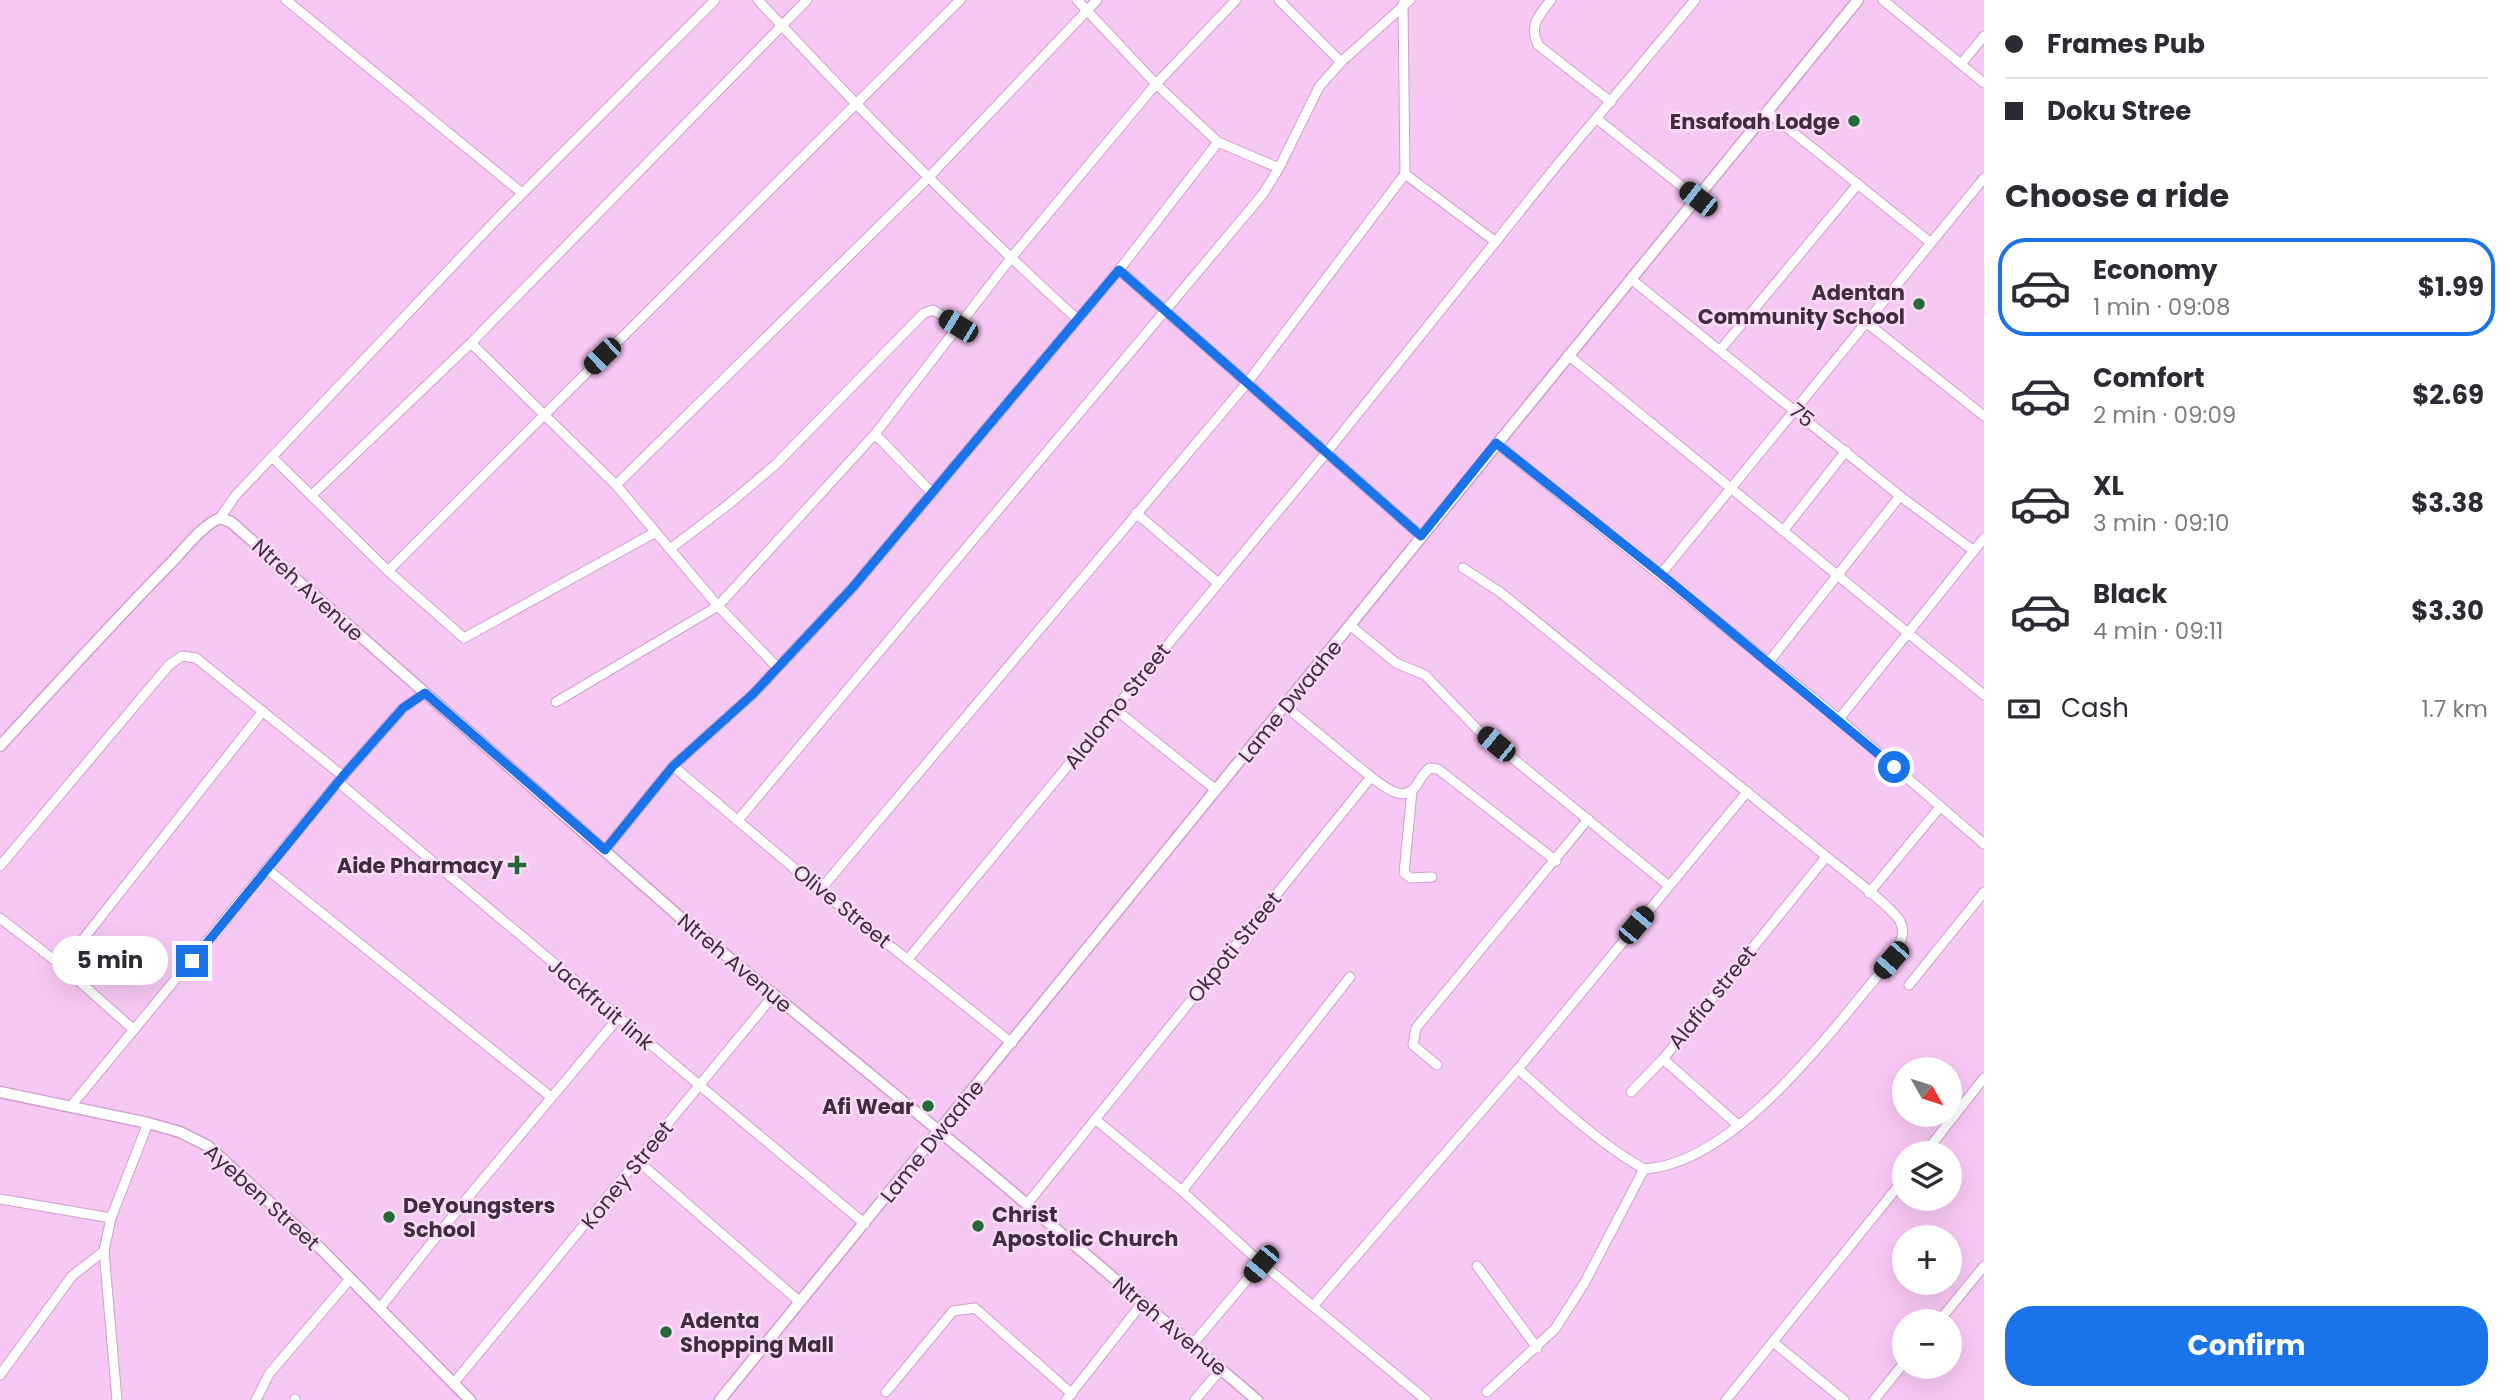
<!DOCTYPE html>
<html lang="en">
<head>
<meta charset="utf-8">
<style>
  :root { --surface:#fff; --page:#f7f7f7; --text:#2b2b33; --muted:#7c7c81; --line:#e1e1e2; --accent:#1a73e8 }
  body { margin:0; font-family:Poppins,sans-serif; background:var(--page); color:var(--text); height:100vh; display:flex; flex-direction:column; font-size:26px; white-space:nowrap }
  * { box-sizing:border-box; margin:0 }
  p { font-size:23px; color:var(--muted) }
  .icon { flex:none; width:38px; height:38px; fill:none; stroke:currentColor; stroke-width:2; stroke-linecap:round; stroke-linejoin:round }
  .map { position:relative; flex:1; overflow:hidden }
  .panel { display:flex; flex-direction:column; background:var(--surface); width:525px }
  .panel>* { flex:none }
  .top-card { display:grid; align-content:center; height:154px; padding:0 21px; background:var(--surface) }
  .needle { width:46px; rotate:129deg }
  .fabs { position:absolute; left:1892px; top:1057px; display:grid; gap:14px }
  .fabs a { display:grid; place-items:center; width:70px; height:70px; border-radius:50%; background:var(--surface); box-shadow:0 7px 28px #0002; font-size:35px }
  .end { position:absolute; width:32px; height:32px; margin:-16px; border:9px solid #1a73e8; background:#fff; box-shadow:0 0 0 4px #fff }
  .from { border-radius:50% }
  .bubble { position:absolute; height:49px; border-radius:24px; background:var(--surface); box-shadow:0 7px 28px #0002; font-size:23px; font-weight:700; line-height:49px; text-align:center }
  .car { position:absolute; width:21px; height:42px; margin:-21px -10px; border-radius:9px; box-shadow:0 0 5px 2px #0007; background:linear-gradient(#222 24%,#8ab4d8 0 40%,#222 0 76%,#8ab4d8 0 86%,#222 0) }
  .top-card b { display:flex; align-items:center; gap:24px; height:66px; font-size:26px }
  .top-card b+b { border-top:2px solid var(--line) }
  .top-card i { width:18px; height:18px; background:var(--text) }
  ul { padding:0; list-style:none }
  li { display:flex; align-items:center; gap:21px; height:98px; margin:0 14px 10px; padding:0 7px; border:4px solid transparent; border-radius:28px }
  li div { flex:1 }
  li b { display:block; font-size:26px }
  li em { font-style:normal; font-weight:700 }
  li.on { border-color:var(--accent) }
  li>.icon { width:63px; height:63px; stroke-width:1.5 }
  h2 { padding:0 21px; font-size:32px; line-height:84px }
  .pay { display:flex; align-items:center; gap:18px; height:77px; padding:0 21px; font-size:26px }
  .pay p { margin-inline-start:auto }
  .button { display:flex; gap:14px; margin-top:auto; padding:14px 21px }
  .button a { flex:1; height:80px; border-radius:28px; background:var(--accent); color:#fff; font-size:28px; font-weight:700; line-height:80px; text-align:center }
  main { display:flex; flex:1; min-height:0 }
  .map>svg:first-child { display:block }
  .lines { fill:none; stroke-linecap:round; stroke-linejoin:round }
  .minor-casing { stroke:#cfa0cc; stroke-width:11 }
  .tertiary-casing { stroke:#cfa0cc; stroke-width:13 }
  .minor { stroke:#fff; stroke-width:9 }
  .tertiary { stroke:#fff; stroke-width:10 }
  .route { stroke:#1a73e8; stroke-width:9 }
  .poi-dot { fill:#236a36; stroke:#fadcf7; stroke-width:2.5 }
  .labels { text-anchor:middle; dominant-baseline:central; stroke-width:5; stroke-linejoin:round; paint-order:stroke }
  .poi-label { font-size:21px; font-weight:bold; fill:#3f2c3d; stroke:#fadcf7; text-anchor:end }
  .street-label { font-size:21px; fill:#3f2c3d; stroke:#fadcf7 }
</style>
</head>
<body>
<main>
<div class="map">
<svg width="1984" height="1400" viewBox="0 0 1984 1400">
  <rect width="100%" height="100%" fill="#f8c8f4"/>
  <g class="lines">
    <g class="minor-casing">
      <g id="minor">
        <path d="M286,0L522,193"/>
        <path d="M758,0C860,110 965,217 1076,318"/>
        <path d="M1077,0L1156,84L1218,142L1279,168"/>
        <path d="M1279,0L1341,62"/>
        <path d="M1551,0C1538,16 1529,25 1538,45L1611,102"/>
        <path d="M1883,0L1984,83"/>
        <path d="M1403,4L1405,174L1496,242"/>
        <path d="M1961,64L1984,36"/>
        <path d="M1769,113L1931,243"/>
        <path d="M1597,119L1698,199"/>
        <path d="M1119,270L1421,536"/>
        <path d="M1631,279L1900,496L1974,551"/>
        <path d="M1867,323L1984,416"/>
        <path d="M471,343L616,485L718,606L776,666"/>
        <path d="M1721,349L1858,184"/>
        <path d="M1568,355L1984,695"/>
        <path d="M875,434L932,493"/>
        <path d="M1496,443L1839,719L1984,844"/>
        <path d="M272,457L388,571L464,638L654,533"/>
        <path d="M616,485L929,177L1097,0"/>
        <path d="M312,495L471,343L807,0"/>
        <path d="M1136,513L1218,583"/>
        <path d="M220,518L235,496L496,220L715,0"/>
        <path d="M1783,531L1846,451"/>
        <path d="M670,549L729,504L775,465L924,313L933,310L958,325"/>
        <path d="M1463,568L1500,592C1603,676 1708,760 1811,844C1828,859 1891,905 1900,921C1907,934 1898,949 1891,960C1834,1026 1737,1164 1644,1169C1598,1143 1558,1104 1518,1069"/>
        <path d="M388,571L960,0"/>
        <path d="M1661,574L1984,178"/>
        <path d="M1351,626L1396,663L1425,675L1477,729L1669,886"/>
        <path d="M1768,663L1900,496"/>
        <path d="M556,702L718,606L875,434L1011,258L1156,84L1236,0"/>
        <path d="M1115,709L1216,790"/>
        <path d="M1839,719L1984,538"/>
        <path d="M673,766L820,890L1012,1043"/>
        <path d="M1371,777C1384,786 1403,804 1416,786C1420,780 1423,773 1430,768L1438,769L1556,861"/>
        <path d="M338,782L865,1224"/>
        <path d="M1412,791L1404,873L1411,878L1432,877"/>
        <path d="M739,819L1263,194L1279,168L1319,87L1341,62L1410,0"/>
        <path d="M605,850L673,766L753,694L853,587L1119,270L1218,142"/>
        <path d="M0,866L169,665L182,656L196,658L343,776"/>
        <path d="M268,870L551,1097"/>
        <path d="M820,890L1247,383L1405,174"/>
        <path d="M1869,893L1940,807"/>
        <path d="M0,918L62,966L134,1030"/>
        <path d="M908,959L1327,452L1557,165L1695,0"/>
        <path d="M62,966L263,711"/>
        <path d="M1909,985L1984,892"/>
        <path d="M1437,1065L1413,1045L1416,1028L1588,819"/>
        <path d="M1631,1092L1663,1059"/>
        <path d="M71,1106L343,776L403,708L425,693"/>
        <path d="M1096,1120L1182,1191L1261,1263L1426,1400"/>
        <path d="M1739,1126L1663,1059L1826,857"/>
        <path d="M1925,1153L1984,1078"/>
        <path d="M639,1162L800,1302"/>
        <path d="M1182,1191L1350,977"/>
        <path d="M0,1199L111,1218"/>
        <path d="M1027,1204L1371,777L1285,706"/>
        <path d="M1477,1266L1537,1348"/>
        <path d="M1313,1306L1518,1069L1747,792"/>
        <path d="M380,1308L464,1202L618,1018"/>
        <path d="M1939,1321L1984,1266"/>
        <path d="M1773,1342L1844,1400"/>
        <path d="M1192,1345L1261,1263"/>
        <path d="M0,1375L72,1276L104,1251"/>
        <path d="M453,1384L773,996"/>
        <path d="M886,1392L953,1311L975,1308L1072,1394"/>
        <path d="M1487,1392L1555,1329L1585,1282L1644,1169"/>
        <path d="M295,1399V1400"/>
        <path d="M117,1400L104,1251L111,1218L148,1123"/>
        <path d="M256,1400L269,1374L350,1279"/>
        <path d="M1066,1400L1143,1302"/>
        <path d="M1195,1400L1221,1369"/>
        <path d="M1726,1400L1904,1179"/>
        <path d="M1874,1400L1904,1363"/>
      </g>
    </g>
    <g class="tertiary-casing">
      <g id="tertiary">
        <path d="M0,746C56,685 111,624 169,565C184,550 201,526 220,518L231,522L682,919L996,1178L1257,1400"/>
        <path d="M0,1092L148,1123L180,1132L208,1146L321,1249L470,1400"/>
        <path d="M720,1400L1858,0"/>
      </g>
    </g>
    <use href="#minor" class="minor"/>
    <use href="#tertiary" class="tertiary"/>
  </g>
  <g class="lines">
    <path class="route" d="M192,961L343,776L403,708L425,693L605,850L673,766L753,694L853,587L1119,270L1421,536L1496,443L1661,574L1894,767"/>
  </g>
  <g class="poi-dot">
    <circle cx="1854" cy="121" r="7"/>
    <circle cx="1919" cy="304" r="7"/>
    <path d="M513.5 854.5h7v7h7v7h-7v7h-7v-7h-7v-7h7z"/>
    <circle cx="928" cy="1106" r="7"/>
    <circle cx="389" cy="1217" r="7"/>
    <circle cx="978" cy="1226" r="7"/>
    <circle cx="666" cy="1332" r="7"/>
  </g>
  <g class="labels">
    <g class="poi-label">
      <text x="1840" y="121">Ensafoah Lodge</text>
      <text x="1905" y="292">Adentan<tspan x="1905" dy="24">Community School</tspan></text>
      <text x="503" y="865">Aide Pharmacy</text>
      <text x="914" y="1106">Afi Wear</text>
      <text x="403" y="1205" text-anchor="start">DeYoungsters<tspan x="403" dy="24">School</tspan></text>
      <text x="992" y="1214" text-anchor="start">Christ<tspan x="992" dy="24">Apostolic Church</tspan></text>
      <text x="680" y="1320" text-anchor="start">Adenta<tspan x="680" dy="24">Shopping Mall</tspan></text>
    </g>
    <g class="street-label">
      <text transform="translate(1802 415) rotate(39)">75</text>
      <text transform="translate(308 590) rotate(42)">Ntreh Avenue</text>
      <text transform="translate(1290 701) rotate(-51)">Lame Dwaahe</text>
      <text transform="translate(1117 706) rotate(-51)">Alalomo Street</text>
      <text transform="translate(842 906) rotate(39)">Olive Street</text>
      <text transform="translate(1234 947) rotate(-51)">Okpoti Street</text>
      <text transform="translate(735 963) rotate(40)">Ntreh Avenue</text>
      <text transform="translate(1712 997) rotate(-51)">Alafia street</text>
      <text transform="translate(601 1004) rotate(40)">Jackfruit link</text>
      <text transform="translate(932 1141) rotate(-51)">Lame Dwaahe</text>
      <text transform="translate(627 1175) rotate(-51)">Koney Street</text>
      <text transform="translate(262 1197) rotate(42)">Ayeben Street</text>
      <text transform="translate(1170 1326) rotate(40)">Ntreh Avenue</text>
    </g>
  </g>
</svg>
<div class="fabs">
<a><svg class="needle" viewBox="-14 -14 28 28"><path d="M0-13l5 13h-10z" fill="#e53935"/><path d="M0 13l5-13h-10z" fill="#7c7c81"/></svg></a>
<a><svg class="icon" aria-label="layers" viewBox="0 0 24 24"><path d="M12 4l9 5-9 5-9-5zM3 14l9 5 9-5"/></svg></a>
<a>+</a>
<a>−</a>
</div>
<i class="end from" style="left:1894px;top:767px"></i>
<i class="end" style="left:192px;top:961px"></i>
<div class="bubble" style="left:52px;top:936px;width:116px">5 min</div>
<i class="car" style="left:1698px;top:199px;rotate:308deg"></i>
<i class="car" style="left:958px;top:326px;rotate:301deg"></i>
<i class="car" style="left:602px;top:356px;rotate:226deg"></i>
<i class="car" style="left:1496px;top:744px;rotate:309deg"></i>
<i class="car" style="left:1636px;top:925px;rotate:40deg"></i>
<i class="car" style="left:1891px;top:960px;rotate:221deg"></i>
<i class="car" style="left:1261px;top:1264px;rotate:220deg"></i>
</div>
<section class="panel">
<div class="top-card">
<b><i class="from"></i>Frames Pub</b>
<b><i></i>Doku Stree</b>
</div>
<h2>Choose a ride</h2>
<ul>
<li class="on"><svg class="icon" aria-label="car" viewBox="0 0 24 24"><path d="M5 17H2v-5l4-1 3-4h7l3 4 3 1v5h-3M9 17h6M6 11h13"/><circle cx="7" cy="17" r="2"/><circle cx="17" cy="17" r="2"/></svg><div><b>Economy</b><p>1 min · 09:08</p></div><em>$1.99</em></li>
<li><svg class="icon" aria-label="car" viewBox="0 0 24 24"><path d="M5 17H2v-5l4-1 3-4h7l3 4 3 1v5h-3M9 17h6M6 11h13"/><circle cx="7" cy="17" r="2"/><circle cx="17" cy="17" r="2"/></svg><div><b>Comfort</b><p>2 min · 09:09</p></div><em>$2.69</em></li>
<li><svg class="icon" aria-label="car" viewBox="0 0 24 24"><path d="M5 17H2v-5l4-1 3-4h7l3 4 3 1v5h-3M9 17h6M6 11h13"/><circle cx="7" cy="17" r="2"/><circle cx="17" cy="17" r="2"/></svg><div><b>XL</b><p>3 min · 09:10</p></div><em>$3.38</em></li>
<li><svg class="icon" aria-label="car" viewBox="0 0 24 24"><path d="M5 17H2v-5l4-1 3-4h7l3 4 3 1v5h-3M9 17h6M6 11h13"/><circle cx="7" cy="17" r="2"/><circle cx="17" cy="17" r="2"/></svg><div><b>Black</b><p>4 min · 09:11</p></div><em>$3.30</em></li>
</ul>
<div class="pay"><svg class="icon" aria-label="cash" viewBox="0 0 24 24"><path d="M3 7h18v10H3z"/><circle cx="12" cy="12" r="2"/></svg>Cash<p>1.7 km</p></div>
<div class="button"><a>Confirm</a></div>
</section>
</main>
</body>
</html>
